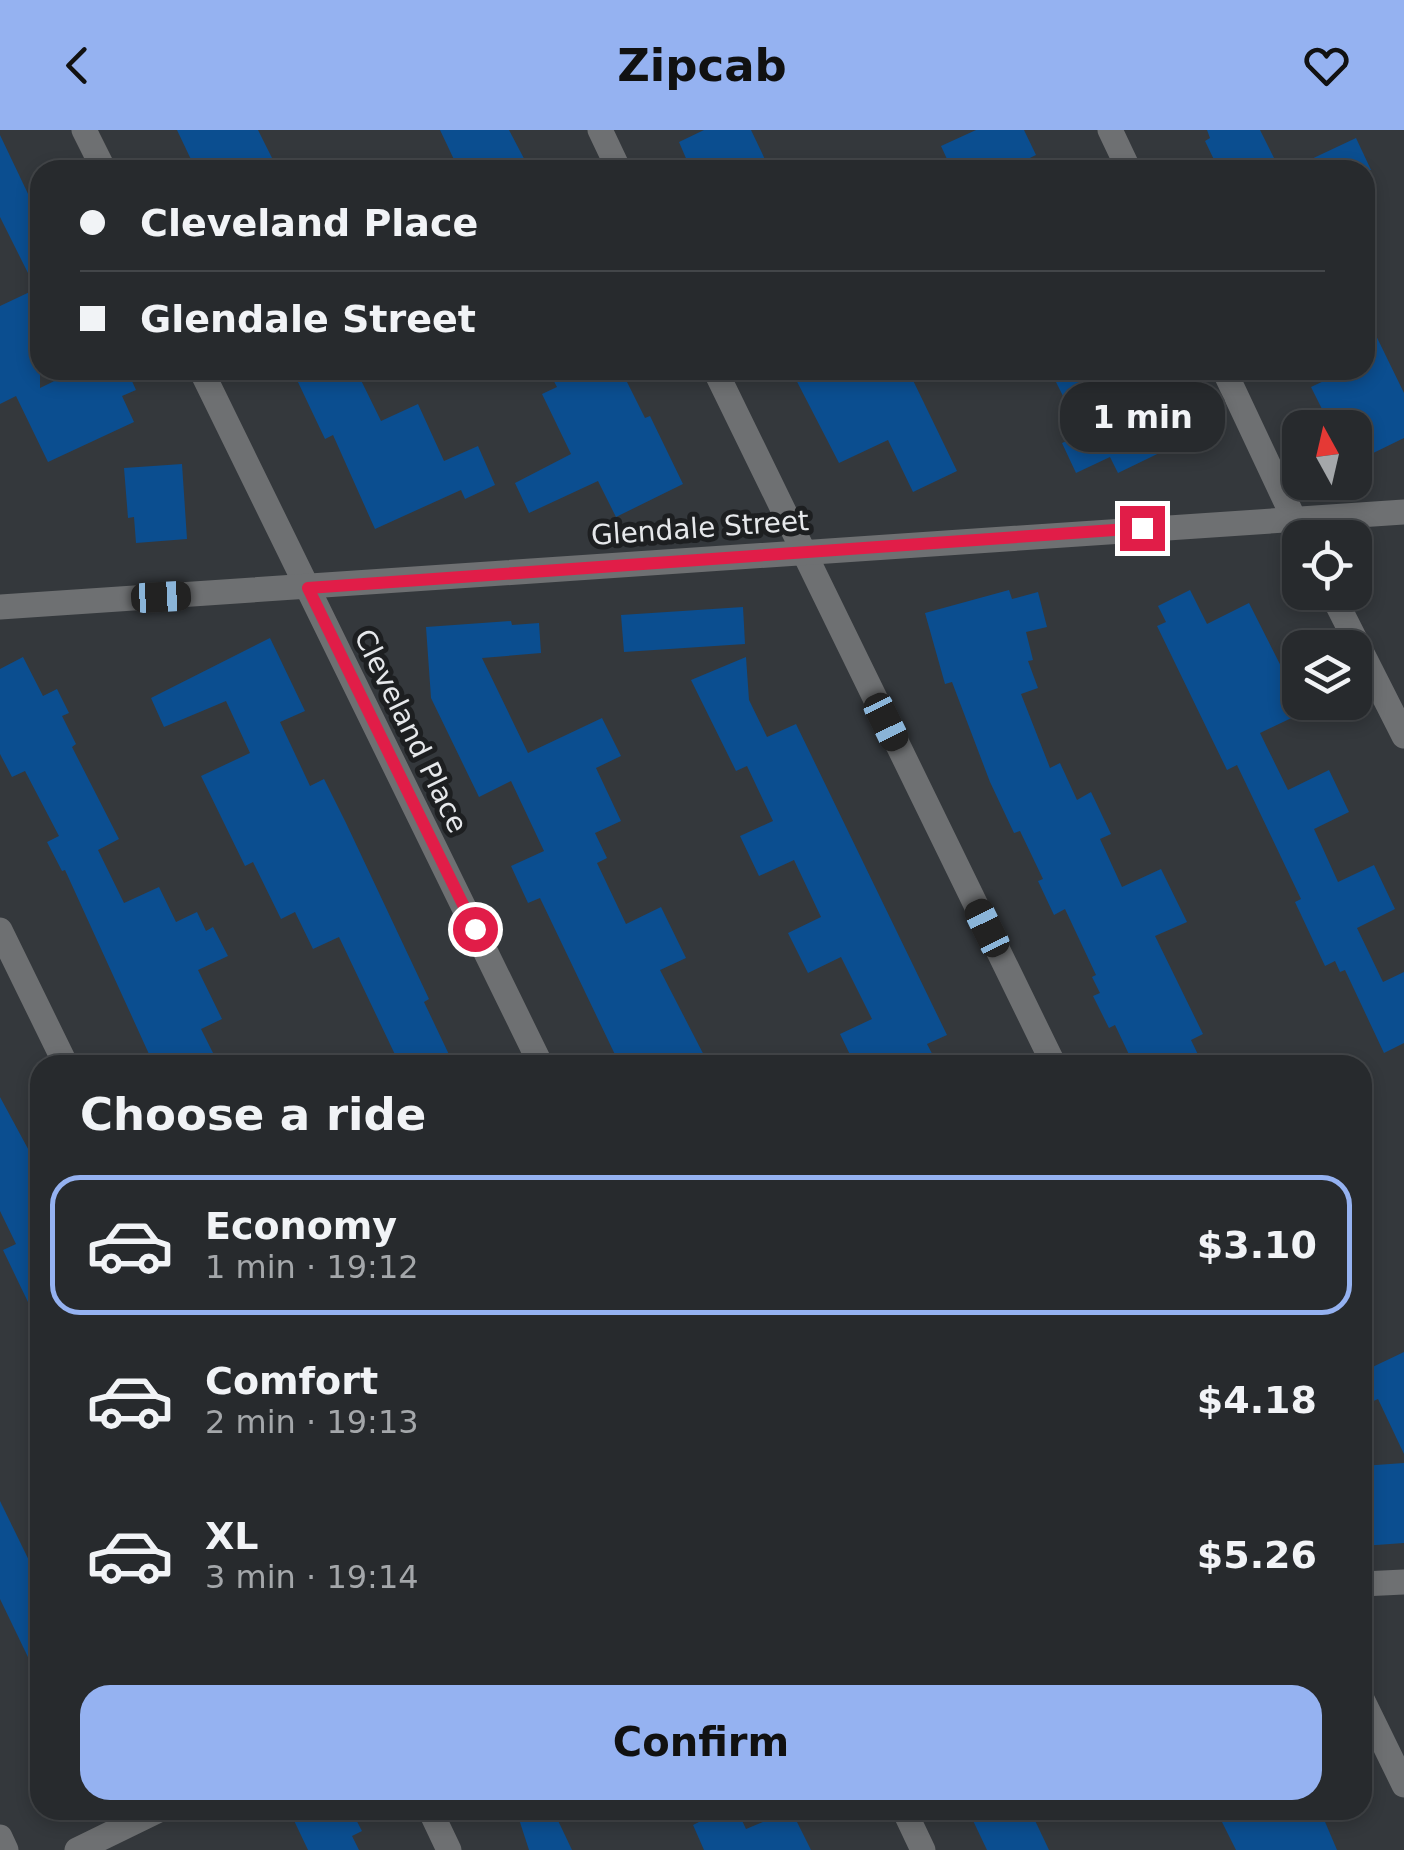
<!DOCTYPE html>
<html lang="en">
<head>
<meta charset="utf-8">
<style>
  :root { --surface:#272a2d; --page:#2f3235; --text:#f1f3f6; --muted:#a4a7aa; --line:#434649; --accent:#95b2f1 }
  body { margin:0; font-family:"DejaVu Sans",sans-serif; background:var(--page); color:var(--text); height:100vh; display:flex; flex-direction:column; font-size:38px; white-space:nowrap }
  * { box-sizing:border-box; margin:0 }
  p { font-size:32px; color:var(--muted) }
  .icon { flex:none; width:55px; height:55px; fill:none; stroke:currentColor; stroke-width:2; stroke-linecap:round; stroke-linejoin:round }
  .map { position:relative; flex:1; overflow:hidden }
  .side { position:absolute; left:30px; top:925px; width:1342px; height:765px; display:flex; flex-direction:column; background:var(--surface); border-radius:30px; box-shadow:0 5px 15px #0003,0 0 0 2px var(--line) }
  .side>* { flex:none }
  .guide { position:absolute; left:30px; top:30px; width:1345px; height:220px; border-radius:30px; box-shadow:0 5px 15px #0003,0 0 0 2px var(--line); display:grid; align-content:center; height:220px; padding:0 50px; background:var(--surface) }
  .needle { width:65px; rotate:352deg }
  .fabs { position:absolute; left:1282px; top:280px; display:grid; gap:20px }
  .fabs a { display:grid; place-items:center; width:90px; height:90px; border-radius:20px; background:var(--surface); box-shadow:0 5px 15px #0003,0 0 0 2px var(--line); font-size:50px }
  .end { position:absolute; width:45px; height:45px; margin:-22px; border:12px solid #e11d48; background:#fff; box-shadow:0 0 0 5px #fff }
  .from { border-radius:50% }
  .bubble { position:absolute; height:70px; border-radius:30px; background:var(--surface); box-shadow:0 5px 15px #0003,0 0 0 2px var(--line); font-size:32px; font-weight:700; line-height:70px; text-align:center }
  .car { position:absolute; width:30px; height:60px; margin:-30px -15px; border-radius:12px; box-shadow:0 0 8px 2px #0007; background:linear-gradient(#222 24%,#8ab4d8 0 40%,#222 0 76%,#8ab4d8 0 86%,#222 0) }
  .guide b { display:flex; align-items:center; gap:35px; height:95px; font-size:38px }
  .guide b+b { border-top:2px solid var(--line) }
  .guide i { width:25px; height:25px; background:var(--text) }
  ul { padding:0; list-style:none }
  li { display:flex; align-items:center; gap:30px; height:140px; margin:0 20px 15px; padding:0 30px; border:5px solid transparent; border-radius:30px }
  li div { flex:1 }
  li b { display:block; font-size:38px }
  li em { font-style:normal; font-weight:700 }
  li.active { border-color:var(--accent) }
  li>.icon { width:90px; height:90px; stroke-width:1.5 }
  h2 { padding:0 50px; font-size:45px; line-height:120px }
  .button { display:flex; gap:20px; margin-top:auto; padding:20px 50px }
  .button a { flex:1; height:115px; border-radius:30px; background:var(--accent); color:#111; font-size:40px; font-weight:700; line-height:115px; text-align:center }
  header { display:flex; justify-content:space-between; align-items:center; height:130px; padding:0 50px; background:var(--accent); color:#111; font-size:45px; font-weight:700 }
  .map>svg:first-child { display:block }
  .building { fill:#0b4e90 }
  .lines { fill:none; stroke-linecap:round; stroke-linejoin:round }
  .street { stroke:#6e7072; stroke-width:25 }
  .route { stroke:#e11d48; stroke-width:12 }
  .labels { text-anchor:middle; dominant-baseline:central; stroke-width:10; stroke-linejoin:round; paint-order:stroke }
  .street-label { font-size:28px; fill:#e6e8eb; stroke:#1d1f21 }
</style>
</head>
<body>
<header><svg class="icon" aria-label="back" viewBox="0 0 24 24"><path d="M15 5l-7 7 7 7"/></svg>Zipcab<svg class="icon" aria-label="heart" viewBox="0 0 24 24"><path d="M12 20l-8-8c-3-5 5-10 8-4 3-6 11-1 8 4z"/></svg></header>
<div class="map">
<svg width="1404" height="1720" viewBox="0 0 1404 1720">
  <rect width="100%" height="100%" fill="#34383c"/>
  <g class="building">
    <path d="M177,0H258L278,40H196Z"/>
    <path d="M440,0H509L530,40H454L458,38Z"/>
    <path d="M704,0H751L770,40H691L679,12Z"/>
    <path d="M976,0H1024L1036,25L1005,40H952L941,16Z"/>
    <path d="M1207,0H1260L1275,30L1254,40H1219L1205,11L1210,8Z"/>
    <path d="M0,5L30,68L40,63V258L77,240H127L136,260L122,266L134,292L48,332L16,266L0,274V176L36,159L0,87Z"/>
    <path d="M1356,8L1371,40H1288Z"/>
    <path d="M1365,183L1404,263V308L1363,328L1355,311V298H1348L1341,283L1327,289L1311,257L1347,240H1365Z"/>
    <path d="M316,240H356L381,291L418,274L444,331L478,316L495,355L465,369L461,360L375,399L333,305L325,309L297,250Z"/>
    <path d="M548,240H621L645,288L650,286L683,354L616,387L598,351L529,383L515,353L571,324L542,264L557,257Z"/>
    <path d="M791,240H908L957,341L913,362L888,310L839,333Z"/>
    <path d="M1050,240H1097L1120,288L1159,269L1180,313L1118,343L1110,327L1076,343L1062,313L1082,304Z"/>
    <path d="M182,334L187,409L136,413L134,387L128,388L124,338Z"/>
    <path d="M1009,460L1012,469L1038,462L1047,497L1026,502L1033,530L1028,531L1038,558L1021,564L1050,638L1060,633L1077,670L1091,662L1111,704L1100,709L1122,757L1161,739L1187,792L1155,806L1203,904L1191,910L1203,935H1134L1115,895L1109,898L1093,866L1100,863L1092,847L1096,845L1065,779L1054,785L1038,751L1043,749L1020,701L1014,703L990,652L952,552L945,554L925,483Z"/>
    <path d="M1190,460L1207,494L1249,473L1304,582L1260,603L1288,660L1329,640L1349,682L1314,699L1338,752L1374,735L1395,779L1357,798L1383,852L1404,842V913L1384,923L1345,840L1340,842L1335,831L1325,836L1295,772L1301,769L1237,635L1227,640L1157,496L1166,492L1158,476Z"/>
    <path d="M743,477L745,514L624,522L621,485Z"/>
    <path d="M511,491L512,495L539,493L541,523L482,528L528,623L602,588L621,626L596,638L621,691L595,703L607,728L597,733L626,794L661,777L686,828L660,840L709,935H620L540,768L528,773L511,736L544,721L511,651L479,667L431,568L426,497Z"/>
    <path d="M270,508L305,581L280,592L310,656L324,649L346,693L429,869L424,872L454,935H400L339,807L313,819L295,782L281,789L253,732L245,736L201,646L250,623L226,571L164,597L151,568Z"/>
    <path d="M23,527L43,566L57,559L69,583L62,586L76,614L72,617L119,709L98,720L124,773L159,757L176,792L197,782L206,801L213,797L228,826L198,840L222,889L201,899L219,935H154L65,740L62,741L47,712L59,706L25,641L12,647L0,624V539Z"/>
    <path d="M746,527L749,570L767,607L796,594L947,905L927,914L938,935H855L840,904L872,889L841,827L808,843L788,803L821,787L794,730L759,746L740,706L773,691L747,636L736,641L691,550Z"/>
    <path d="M0,967L40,1041V1197L3,1120L16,1114L0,1081Z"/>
    <path d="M1404,1222V1324L1378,1269L1362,1276V1242Z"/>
    <path d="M1404,1333V1413L1362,1416V1336Z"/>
    <path d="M0,1371L40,1453V1552L0,1469Z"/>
    <path d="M289,1680H351L362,1701L352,1706L359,1720H308Z"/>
    <path d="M516,1680H553L572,1720H529Z"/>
    <path d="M723,1680H737L746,1699L791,1680L811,1720H704L693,1695Z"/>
    <path d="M968,1680H1030L1049,1720H987Z"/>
    <path d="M1216,1680H1320L1337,1720H1236Z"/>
  </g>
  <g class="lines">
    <g class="street">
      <path d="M84,0L104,40"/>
      <path d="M600,0L619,40"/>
      <path d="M1110,0L1129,40"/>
      <path d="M201,240L541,935"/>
      <path d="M715,240L1054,935"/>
      <path d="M1224,240L1303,408"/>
      <path d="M1331,462L1404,606"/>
      <path d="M0,477L1404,382"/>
      <path d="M0,800L66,935"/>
      <path d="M1362,1454L1404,1452"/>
      <path d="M1362,1569L1404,1655"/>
      <path d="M430,1680L449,1720"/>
      <path d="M904,1680L923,1720"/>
      <path d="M0,1707L6,1720"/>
      <path d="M77,1720L159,1680"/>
    </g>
  </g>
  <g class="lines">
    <path class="route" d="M475,799L308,458L1142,398"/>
  </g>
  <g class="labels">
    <g class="street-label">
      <text transform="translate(700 398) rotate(-4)">Glendale Street</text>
      <text transform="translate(411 601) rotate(64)">Cleveland Place</text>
    </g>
  </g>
</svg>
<div class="fabs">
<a><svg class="needle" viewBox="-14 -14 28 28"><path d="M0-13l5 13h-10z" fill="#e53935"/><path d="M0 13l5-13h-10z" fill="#a4a7aa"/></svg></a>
<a><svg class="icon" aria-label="locate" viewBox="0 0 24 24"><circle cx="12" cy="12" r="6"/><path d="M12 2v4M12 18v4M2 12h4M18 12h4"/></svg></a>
<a><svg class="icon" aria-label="layers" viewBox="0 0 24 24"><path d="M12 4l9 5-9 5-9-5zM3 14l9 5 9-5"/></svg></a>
</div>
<i class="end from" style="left:475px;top:799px"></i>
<i class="end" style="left:1142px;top:398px"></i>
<div class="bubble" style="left:1060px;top:252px;width:165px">1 min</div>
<i class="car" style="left:161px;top:467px;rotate:87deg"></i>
<i class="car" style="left:886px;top:592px;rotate:154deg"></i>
<i class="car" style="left:987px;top:798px;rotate:334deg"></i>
<div class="guide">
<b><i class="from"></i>Cleveland Place</b>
<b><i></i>Glendale Street</b>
</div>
<section class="side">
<h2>Choose a ride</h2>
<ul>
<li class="active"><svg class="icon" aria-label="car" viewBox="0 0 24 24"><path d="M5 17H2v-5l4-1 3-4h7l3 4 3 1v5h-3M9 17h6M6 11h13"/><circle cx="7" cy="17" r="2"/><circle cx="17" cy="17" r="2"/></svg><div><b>Economy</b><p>1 min · 19:12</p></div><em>$3.10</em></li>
<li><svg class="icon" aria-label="car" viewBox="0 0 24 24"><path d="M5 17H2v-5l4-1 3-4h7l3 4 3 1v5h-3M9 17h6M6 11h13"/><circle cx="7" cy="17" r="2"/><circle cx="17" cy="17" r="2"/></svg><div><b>Comfort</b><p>2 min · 19:13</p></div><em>$4.18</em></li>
<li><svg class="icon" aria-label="car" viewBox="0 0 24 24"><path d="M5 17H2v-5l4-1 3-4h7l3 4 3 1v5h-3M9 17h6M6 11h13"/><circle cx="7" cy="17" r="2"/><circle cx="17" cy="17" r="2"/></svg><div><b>XL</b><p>3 min · 19:14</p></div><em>$5.26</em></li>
</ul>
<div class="button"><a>Confirm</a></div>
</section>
</div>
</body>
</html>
